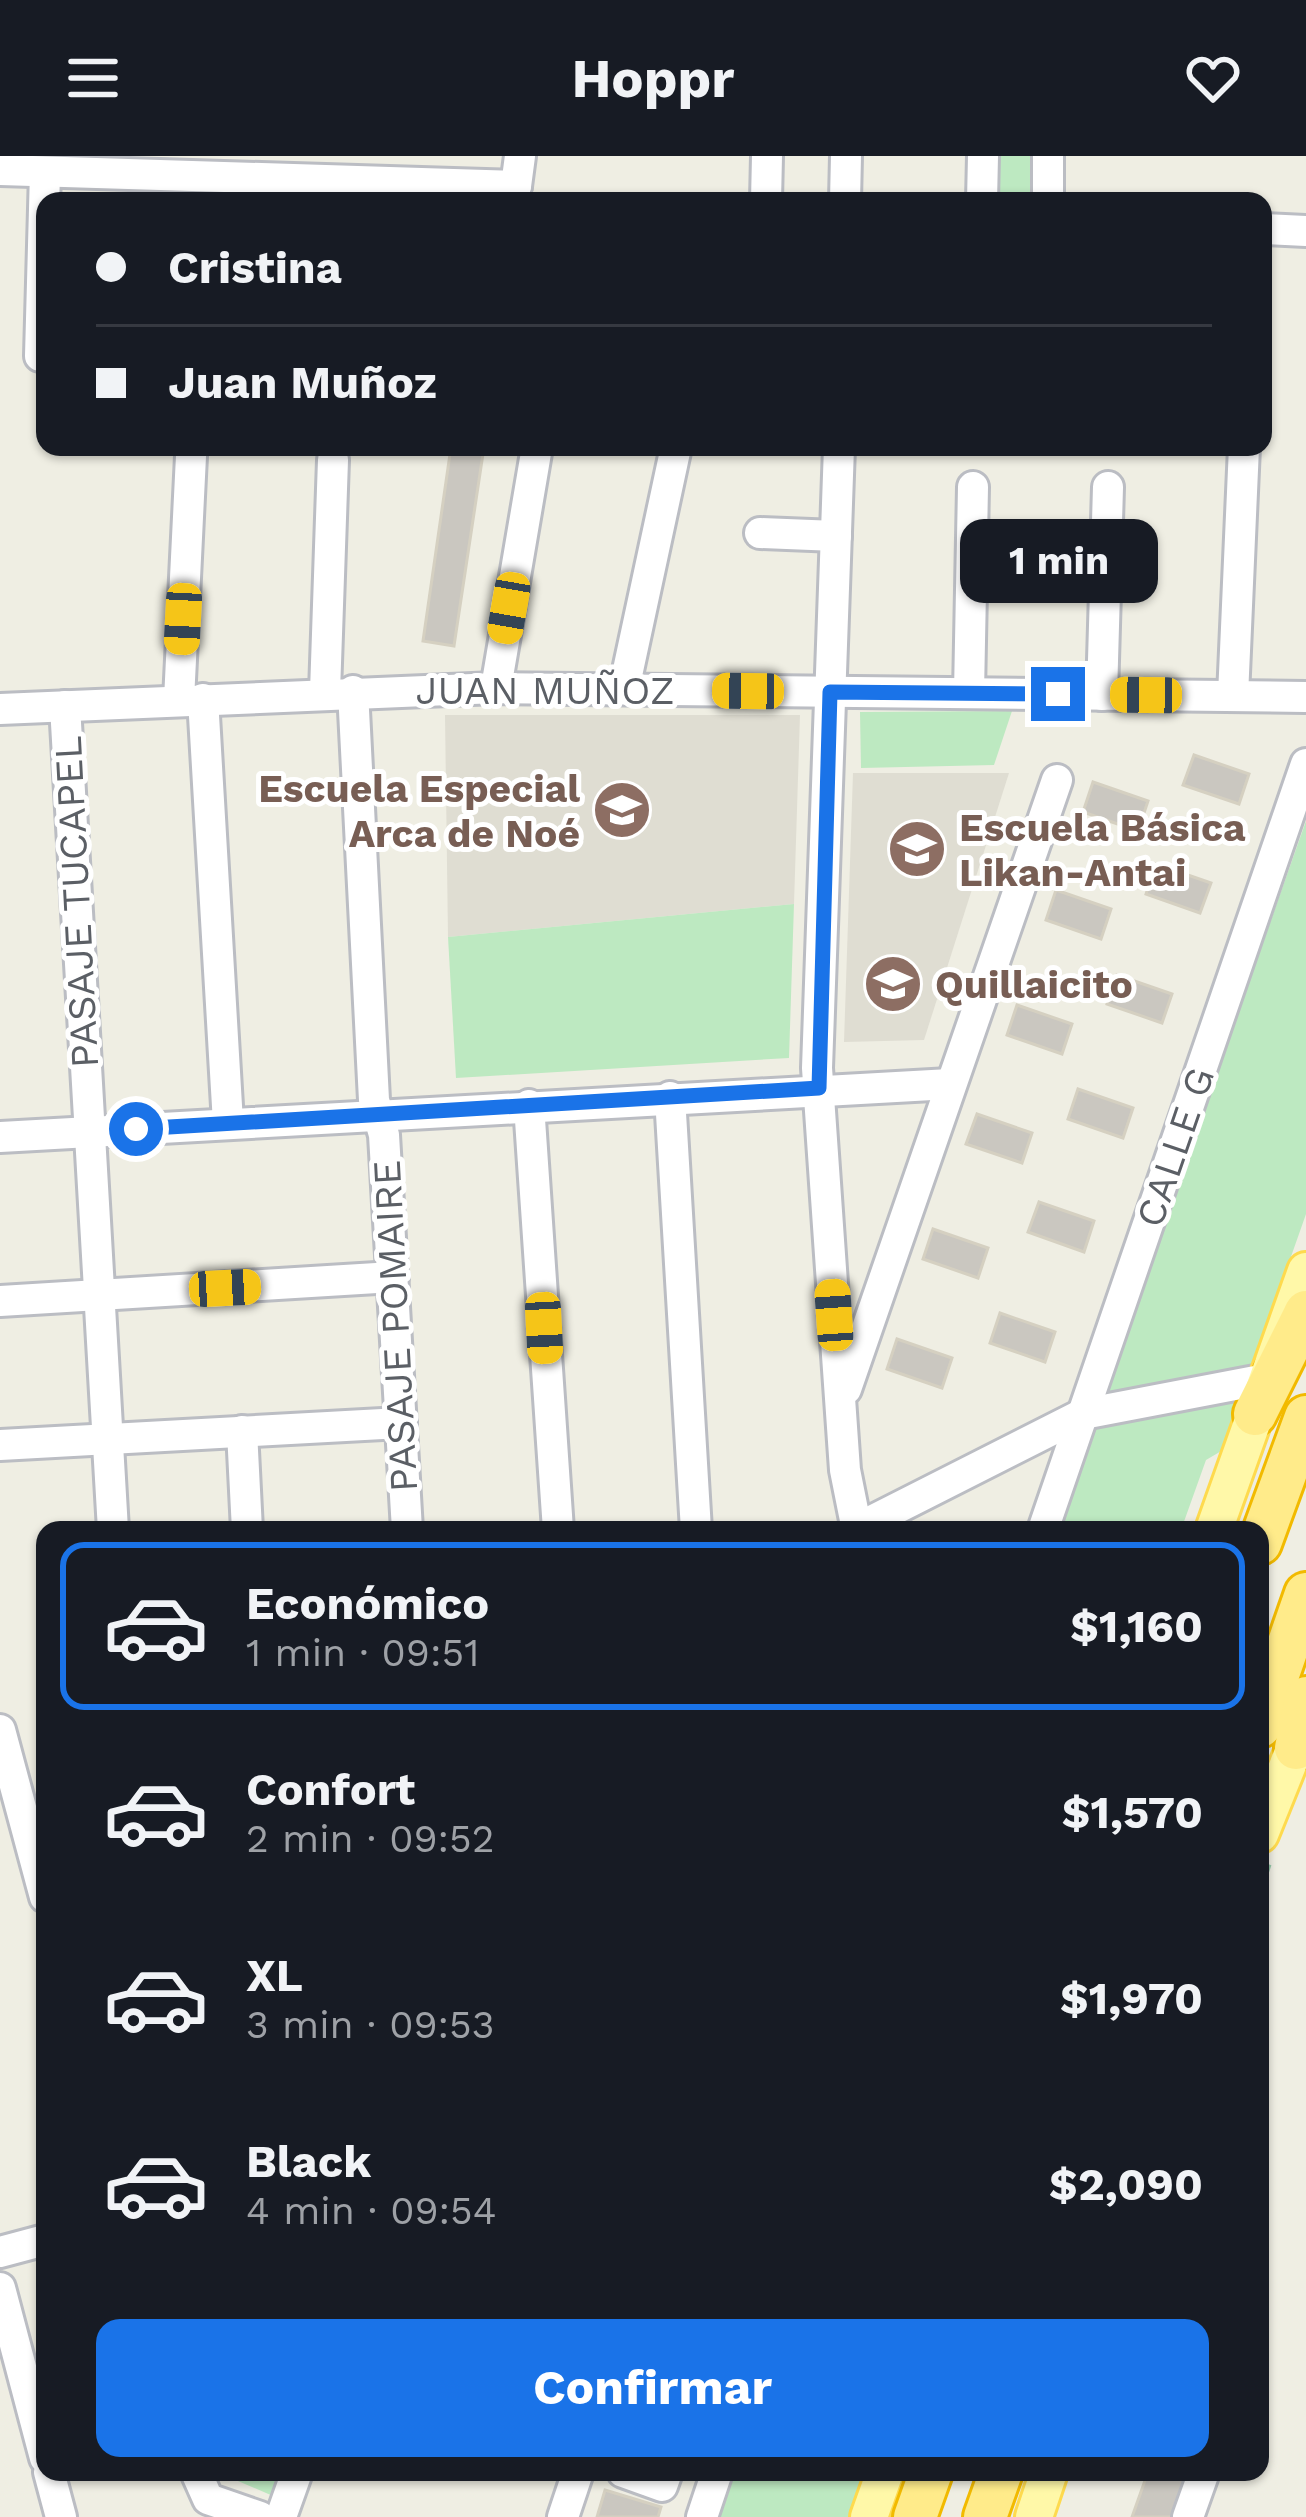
<!DOCTYPE html>
<html lang="es">
<head>
<meta charset="utf-8">
<style>
  :root { --surface:#171b24; --page:#242831; --text:#f1f3f6; --muted:#9ea1a6; --line:#363941; --accent:#1a73e8 }
  body { margin:0; font-family:"Work Sans",sans-serif; background:var(--page); color:var(--text); height:100vh; display:flex; flex-direction:column; font-size:45px; white-space:nowrap }
  * { box-sizing:border-box; margin:0 }
  p { font-size:39px; color:var(--muted) }
  .icon { flex:none; width:66px; height:66px; fill:none; stroke:currentColor; stroke-width:2; stroke-linecap:round; stroke-linejoin:round }
  .map { position:relative; flex:1; overflow:hidden }
  .details { position:absolute; left:36px; top:1365px; width:1233px; height:960px; display:flex; flex-direction:column; background:var(--surface); border-radius:24px; box-shadow:0 3px 9px #0004 }
  .details>* { flex:none }
  .hud { position:absolute; left:36px; top:36px; width:1236px; height:264px; border-radius:24px; box-shadow:0 3px 9px #0004; display:grid; align-content:center; height:264px; padding:0 60px; background:var(--surface) }
  .end { position:absolute; width:54px; height:54px; margin:-27px; border:15px solid #1a73e8; background:#fff; box-shadow:0 0 0 6px #fff }
  .from { border-radius:50% }
  .bubble { position:absolute; height:84px; border-radius:24px; background:var(--surface); box-shadow:0 3px 9px #0004; font-size:39px; font-weight:700; line-height:84px; text-align:center }
  .car { position:absolute; width:36px; height:72px; margin:-36px -18px; border-radius:15px; box-shadow:0 0 9px 3px #0007; background:linear-gradient(#f5c518 24%,#345 0 40%,#f5c518 0 76%,#345 0 86%,#f5c518 0) }
  .hud b { display:flex; align-items:center; gap:42px; height:114px; font-size:45px }
  .hud b+b { border-top:3px solid var(--line) }
  .hud i { width:30px; height:30px; background:var(--text) }
  ul { padding:21px 0 0; list-style:none }
  li { display:flex; align-items:center; gap:36px; height:168px; margin:0 24px 18px; padding:0 36px; border:6px solid transparent; border-radius:24px }
  li div { flex:1 }
  li b { display:block; font-size:45px }
  li em { font-style:normal; font-weight:700 }
  li.on { border-color:var(--accent) }
  li>.icon { width:108px; height:108px; stroke-width:1.5 }
  .primary-button { display:flex; gap:24px; margin-top:auto; padding:24px 60px }
  .primary-button a { flex:1; height:138px; border-radius:24px; background:var(--accent); color:#fff; font-size:48px; font-weight:700; line-height:138px; text-align:center }
  header { display:flex; justify-content:space-between; align-items:center; height:156px; padding:0 60px; background:var(--surface); font-size:54px; font-weight:700 }
  .map>svg:first-child { display:block }
  .education { fill:#dfddd2 }
  .green { fill:#bde9c1 }
  .building { fill:#cac7c0; stroke:#d5d0c1; stroke-width:3 }
  .lines { fill:none; stroke-linecap:round; stroke-linejoin:round }
  .minor-casing { stroke:#bbbdc3; stroke-width:36 }
  .major-casing { stroke:#feda4e; stroke-width:42 }
  .highway-casing { stroke:#f2ba00; stroke-width:48 }
  .path { stroke:#95caa9; stroke-width:4.5; stroke-dasharray:12 6; stroke-linecap:butt }
  .minor { stroke:#fff; stroke-width:30 }
  .major { stroke:#fff8a8; stroke-width:36 }
  .highway { stroke:#ffeb8a; stroke-width:42 }
  .route { stroke:#1a73e8; stroke-width:15 }
  .labels { text-anchor:middle; dominant-baseline:central; stroke-width:10; stroke-linejoin:round; paint-order:stroke }
  .street-label { font-size:39px; fill:#5b5f65; stroke:#fff }
  .education-label { font-size:39px; font-weight:bold; fill:#785e54; stroke:#fff; text-anchor:start }
</style>
</head>
<body>
<header><svg class="icon" aria-label="menu" viewBox="0 0 24 24"><path d="M4 6h16M4 12h16M4 18h16"/></svg>Hoppr<svg class="icon" aria-label="heart" viewBox="0 0 24 24"><path d="M12 20l-8-8c-3-5 5-10 8-4 3-6 11-1 8 4z"/></svg></header>
<div class="map">
<svg width="1306" height="2361" viewBox="0 0 1306 2361">
  <rect width="100%" height="100%" fill="#efeee3"/>
  <g class="education">
    <path d="M445,559H800L794,748L448,781Z"/>
    <path d="M853,617H1009L924,884L844,886Z"/>
  </g>
  <g class="green">
    <path d="M997,0H1033V45H996Z"/>
    <path d="M1012,555L994,609L861,612L860,556Z"/>
    <path d="M1306,665V1058L1223,1294L1206,1304L1181,1374H1055Z"/>
    <path d="M794,748L789,902L456,922L448,781Z"/>
    <path d="M217,2316H281L273,2340Z"/>
    <path d="M723,2316H866L851,2361H707Z"/>
  </g>
  <g class="building">
    <path d="M451,291H484L454,490L423,485Z"/>
    <path d="M1194,599L1249,618L1239,648L1183,629Z"/>
    <path d="M1093,626L1148,645L1138,675L1083,656Z"/>
    <path d="M1156,708L1211,727L1200,757L1146,738Z"/>
    <path d="M1056,734L1111,753L1101,783L1046,764Z"/>
    <path d="M1117,819L1172,838L1162,867L1107,848Z"/>
    <path d="M1017,849L1072,868L1062,898L1007,879Z"/>
    <path d="M1078,933L1133,952L1123,982L1068,963Z"/>
    <path d="M977,958L1032,977L1022,1007L966,988Z"/>
    <path d="M1039,1046L1094,1065L1084,1096L1028,1076Z"/>
    <path d="M933,1073L988,1092L978,1122L923,1103Z"/>
    <path d="M1000,1157L1055,1176L1045,1206L990,1187Z"/>
    <path d="M897,1183L952,1202L942,1232L887,1213Z"/>
    <path d="M1148,2316H1193L1176,2361H1132Z"/>
    <path d="M605,2334L661,2351L658,2361H597Z"/>
  </g>
  <g class="lines">
    <g class="minor-casing">
      <g id="minor">
        <path d="M1048,0V45"/>
        <path d="M0,14L516,30"/>
        <path d="M516,30L520,0"/>
        <path d="M766,45L767,0"/>
        <path d="M845,45L846,0"/>
        <path d="M982,45L983,0"/>
        <path d="M1263,73L1306,75"/>
        <path d="M40,200L45,16"/>
        <path d="M839,291L817,912L845,1314L857,1374"/>
        <path d="M760,377L836,380"/>
        <path d="M496,532L537,291"/>
        <path d="M624,533L676,291"/>
        <path d="M353,535L374,944L384,979L407,1374"/>
        <path d="M325,536L333,304"/>
        <path d="M969,537L973,331"/>
        <path d="M1102,539L1108,331"/>
        <path d="M1233,540L1244,291"/>
        <path d="M203,543L228,967"/>
        <path d="M179,544L191,300"/>
        <path d="M65,550L113,1374"/>
        <path d="M0,553L496,532L1306,541"/>
        <path d="M670,941L696,1374"/>
        <path d="M529,949L558,1374"/>
        <path d="M0,981L950,928"/>
        <path d="M0,1145L393,1121"/>
        <path d="M846,1233L1057,624"/>
        <path d="M242,1275L247,1374"/>
        <path d="M0,1289L401,1267"/>
        <path d="M854,1374L1083,1258L1266,1223"/>
        <path d="M1043,1374L1306,608"/>
        <path d="M0,1574L45,1741"/>
        <path d="M0,2096L45,2084"/>
        <path d="M0,2132L45,2302"/>
        <path d="M49,2316L61,2361"/>
        <path d="M196,2316L208,2343L260,2361"/>
        <path d="M623,2316L662,2330L667,2316"/>
        <path d="M281,2361L297,2316"/>
        <path d="M563,2361L578,2316"/>
        <path d="M702,2361L717,2316"/>
        <path d="M1188,2361L1204,2316"/>
      </g>
    </g>
    <g class="major-casing">
      <g id="major">
        <path d="M1214,1374L1306,1115"/>
        <path d="M1260,1678L1306,1564"/>
        <path d="M869,2361L885,2316"/>
        <path d="M1034,2361L1049,2316"/>
      </g>
    </g>
    <g class="highway-casing">
      <g id="highway">
        <path d="M1255,1258L1306,1156"/>
        <path d="M1260,1387L1306,1261"/>
        <path d="M1260,1570L1306,1438"/>
        <path d="M1296,1592L1306,1542"/>
        <path d="M915,2361L931,2316"/>
        <path d="M985,2361L1001,2316"/>
      </g>
    </g>
    <path class="path" d="M1260,1737L1271,1703"/>
    <use href="#minor" class="minor"/>
    <use href="#major" class="major"/>
    <use href="#highway" class="highway"/>
  </g>
  <g class="lines">
    <path class="route" d="M136,973L819,932L830,536L1058,538"/>
  </g>
  <defs>
    <g id="school-disc" transform="scale(3)"><circle r="9.5" fill="#8d6e63" stroke="#fff"/><path d="M0-5L7-2L0 1L-7-2ZM-4 1L0 2.5L4 1V4Q0 6-4 4Z" fill="#fff"/></g>
  </defs>
  <g fill-rule="evenodd">
    <use href="#school-disc" x="622" y="654"/>
    <use href="#school-disc" x="917" y="693"/>
    <use href="#school-disc" x="893" y="828"/>
  </g>
  <g class="labels">
    <g class="street-label">
      <text x="545" y="534">JUAN MUÑOZ</text>
      <text transform="translate(76 746) rotate(-93)">PASAJE TUCAPEL</text>
      <text transform="translate(1175 991) rotate(-71)">CALLE G</text>
      <text transform="translate(395 1170) rotate(-93)">PASAJE POMAIRE</text>
    </g>
    <g class="education-label">
      <text x="580" y="632" text-anchor="end">Escuela Especial<tspan x="580" dy="45">Arca de Noé</tspan></text>
      <text x="959" y="671">Escuela Básica<tspan x="959" dy="45">Likan-Antai</tspan></text>
      <text x="935" y="828">Quillaicito</text>
    </g>
  </g>
</svg>
<i class="end from" style="left:136px;top:973px"></i>
<i class="end" style="left:1058px;top:538px"></i>
<div class="bubble" style="left:960px;top:363px;width:198px">1 min</div>
<i class="car" style="left:509px;top:452px;rotate:190deg"></i>
<i class="car" style="left:183px;top:463px;rotate:183deg"></i>
<i class="car" style="left:748px;top:535px;rotate:271deg"></i>
<i class="car" style="left:1146px;top:539px;rotate:271deg"></i>
<i class="car" style="left:225px;top:1132px;rotate:87deg"></i>
<i class="car" style="left:834px;top:1159px;rotate:356deg"></i>
<i class="car" style="left:544px;top:1172px;rotate:177deg"></i>
<div class="hud">
<b><i class="from"></i>Cristina</b>
<b><i></i>Juan Muñoz</b>
</div>
<section class="details">
<ul>
<li class="on"><svg class="icon" aria-label="car" viewBox="0 0 24 24"><path d="M5 17H2v-5l4-1 3-4h7l3 4 3 1v5h-3M9 17h6M6 11h13"/><circle cx="7" cy="17" r="2"/><circle cx="17" cy="17" r="2"/></svg><div><b>Económico</b><p>1 min · 09:51</p></div><em>$1,160</em></li>
<li><svg class="icon" aria-label="car" viewBox="0 0 24 24"><path d="M5 17H2v-5l4-1 3-4h7l3 4 3 1v5h-3M9 17h6M6 11h13"/><circle cx="7" cy="17" r="2"/><circle cx="17" cy="17" r="2"/></svg><div><b>Confort</b><p>2 min · 09:52</p></div><em>$1,570</em></li>
<li><svg class="icon" aria-label="car" viewBox="0 0 24 24"><path d="M5 17H2v-5l4-1 3-4h7l3 4 3 1v5h-3M9 17h6M6 11h13"/><circle cx="7" cy="17" r="2"/><circle cx="17" cy="17" r="2"/></svg><div><b>XL</b><p>3 min · 09:53</p></div><em>$1,970</em></li>
<li><svg class="icon" aria-label="car" viewBox="0 0 24 24"><path d="M5 17H2v-5l4-1 3-4h7l3 4 3 1v5h-3M9 17h6M6 11h13"/><circle cx="7" cy="17" r="2"/><circle cx="17" cy="17" r="2"/></svg><div><b>Black</b><p>4 min · 09:54</p></div><em>$2,090</em></li>
</ul>
<div class="primary-button"><a>Confirmar</a></div>
</section>
</div>
</body>
</html>
